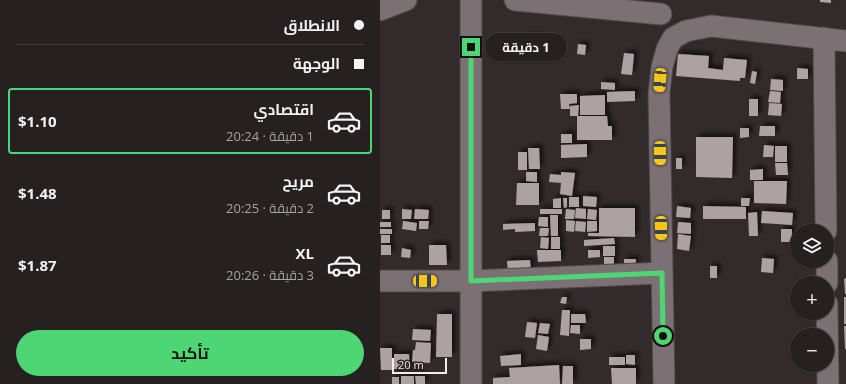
<!DOCTYPE html>
<html lang="ar">
<head>
<meta charset="utf-8">
<style>
  :root { --surface:#262021; --page:#322d2e; --text:#f1f3f6; --muted:#a4a3a5; --line:#423e3f; --accent:#4ed675 }
  body { margin:0; font-family:"Open Sans",Cairo,sans-serif; background:var(--page); color:var(--text); direction:rtl; height:100vh; display:flex; flex-direction:column; font-size:15px; white-space:nowrap }
  * { box-sizing:border-box; margin:0 }
  p { font-size:13px; color:var(--muted) }
  .icon { flex:none; width:22px; height:22px; fill:none; stroke:currentColor; stroke-width:2; stroke-linecap:round; stroke-linejoin:round }
  .map { position:relative; flex:1; overflow:hidden; direction:ltr }
  .details { display:flex; flex-direction:column; background:var(--surface); width:380px }
  .details>* { flex:none }
  .guide { display:grid; align-content:center; height:88px; padding:0 16px; background:var(--surface) }
  .tools { position:absolute; left:410px; top:224px; display:grid; gap:8px }
  .tools a { display:grid; place-items:center; width:44px; height:44px; border-radius:50%; background:var(--surface); box-shadow:0 1px 3px #0004,0 0 0 1px var(--line); font-size:20px }
  .scale { position:absolute; left:12px; bottom:10px; width:55px; box-sizing:border-box; padding-left:4px; border:2px solid #f3edee; border-top:0; font-size:11px; line-height:14px; white-space:nowrap; color:#f3edee; -webkit-text-stroke:3px #292022; paint-order:stroke }
  .end { position:absolute; width:18px; height:18px; margin:-9px; border:5px solid #4ed675; background:#111; box-shadow:0 0 0 2px #111 }
  .from { border-radius:50% }
  .bubble { position:absolute; height:28px; border-radius:14px; background:var(--surface); box-shadow:0 1px 3px #0004,0 0 0 1px var(--line); font-size:13px; font-weight:700; line-height:28px; text-align:center; direction:rtl }
  .car { position:absolute; width:12px; height:24px; margin:-12px -6px; border-radius:5px; box-shadow:0 0 3px 1px #0007; background:linear-gradient(#f5c518 24%,#345 0 40%,#f5c518 0 76%,#345 0 86%,#f5c518 0) }
  .guide b { display:flex; align-items:center; gap:14px; height:38px; font-size:15px }
  .guide b+b { border-top:1px solid var(--line) }
  .guide i { width:10px; height:10px; background:var(--text) }
  ul { padding:0; list-style:none }
  li { display:flex; align-items:center; gap:12px; height:66px; margin:0 8px 6px; padding:0 8px; border:2px solid transparent; border-radius:4px }
  li div { flex:1 }
  li b { display:block; font-size:15px }
  li em { font-style:normal; font-weight:700 }
  li.selected { border-color:var(--accent) }
  li>.icon { width:36px; height:36px; stroke-width:1.5 }
  .button { display:flex; gap:8px; margin-top:auto; padding:8px 16px }
  .button a { flex:1; height:46px; border-radius:24px; background:var(--accent); color:#111; font-size:16px; font-weight:700; line-height:46px; text-align:center }
  main { display:flex; flex:1; min-height:0 }
  .map>svg:first-child { display:block }
  .building { fill:#ada1a4; filter:url(#shadow) }
  .lines { fill:none; stroke-linecap:round; stroke-linejoin:round }
  .street-casing { stroke:#4f4749; stroke-width:23 }
  .street { stroke:#7b7073; stroke-width:21 }
  .route { stroke:#4ed675; stroke-width:5 }
</style>
</head>
<body>
<main>
<div class="map">
<svg width="466" height="384" viewBox="0 0 466 384">
  <defs>
    <filter id="shadow"><feDropShadow dx="3.5" dy="-3.5" stdDeviation="2" flood-color="#0009"/></filter>
  </defs>
  <rect width="100%" height="100%" fill="#332a2c"/>
  <g class="building">
    <path d="M440,0H451V3L440,2Z"/>
    <rect x="145" y="37" width="14" height="10"/>
    <path d="M198,44L206,45L205,55L197,54Z"/>
    <path d="M244,53L254,54L252,75L241,74Z"/>
    <path d="M298,54L329,56L328,68L343,70L344,58L367,60L365,78H360V81L296,76Z"/>
    <path d="M417,68L428,69V79H417Z"/>
    <path d="M372,71L377,72L375,84L370,83Z"/>
    <path d="M391,79L403,80V91L390,90Z"/>
    <path d="M221,82L235,83V90L221,89Z"/>
    <path d="M255,91V101L227,102V92Z"/>
    <path d="M390,91L401,92L400,103L388,102Z"/>
    <path d="M180,94H197V103L189,104L190,109H181Z"/>
    <path d="M225,95V115H200V96Z"/>
    <rect x="369" y="99" width="9" height="17"/>
    <path d="M389,103L402,104L401,116L388,115Z"/>
    <path d="M199,105L198,116H190V106Z"/>
    <path d="M197,116H227L228,126H232V140H197Z"/>
    <path d="M380,126H395V136H379Z"/>
    <path d="M360,128H369V137L360,138Z"/>
    <rect x="181" y="134" width="11" height="9"/>
    <path d="M316,137H353L352,178L316,177Z"/>
    <path d="M207,144V157L181,158V145Z"/>
    <path d="M384,145L394,146L393,157H383Z"/>
    <rect x="395" y="146" width="12" height="16"/>
    <path d="M148,148H159L160,169H149Z"/>
    <rect x="138" y="152" width="9" height="18"/>
    <rect x="296" y="158" width="6" height="11"/>
    <path d="M395,163H407L408,175H396Z"/>
    <path d="M383,169V180H370V170Z"/>
    <path d="M146,172H157V182L146,181Z"/>
    <path d="M181,172L195,173L192,196L180,194L181,183L169,182L170,174L181,175Z"/>
    <path d="M374,181H407L406,204L374,203Z"/>
    <path d="M137,183H159V205H136Z"/>
    <path d="M203,196L217,197L216,207L203,206Z"/>
    <rect x="189" y="197" width="10" height="10"/>
    <path d="M181,198V208H173V199Z"/>
    <path d="M183,198H187V207L184,208Z"/>
    <path d="M361,198H370L369,206H361Z"/>
    <path d="M297,206L311,208L310,218L296,217Z"/>
    <path d="M323,206L366,207V219H323Z"/>
    <path d="M196,208L206,209V219L195,218Z"/>
    <path d="M219,208H255V237L208,236V233H219Z"/>
    <path d="M22,209L32,210L31,219H22Z"/>
    <path d="M35,209L49,210L48,219H34Z"/>
    <rect x="160" y="209" width="22" height="5"/>
    <path d="M186,209L195,210L194,219H185Z"/>
    <path d="M208,209L217,210L216,220L207,219Z"/>
    <rect x="2" y="210" width="8" height="9"/>
    <path d="M382,211L413,213L412,225L381,223Z"/>
    <path d="M377,212L378,236H369L368,213Z"/>
    <path d="M170,215H178V236H171Z"/>
    <path d="M159,217H168V227L158,226Z"/>
    <path d="M186,220L195,221L194,232L186,231Z"/>
    <path d="M23,221L37,223L36,231L22,229Z"/>
    <path d="M39,221H49L48,229H39Z"/>
    <path d="M196,221L206,222L205,232L195,231Z"/>
    <path d="M207,221H217V231L207,232Z"/>
    <rect x="0" y="222" width="11" height="5"/>
    <path d="M298,222L311,223V234L297,233Z"/>
    <path d="M155,223V231L135,232V229L123,230V224Z"/>
    <path d="M160,228H169L168,236H159Z"/>
    <rect x="0" y="229" width="12" height="5"/>
    <rect x="401" y="229" width="11" height="13"/>
    <path d="M298,234L311,236L309,251L297,249Z"/>
    <rect x="1" y="235" width="9" height="8"/>
    <path d="M161,237L169,238L168,249L160,248Z"/>
    <rect x="171" y="237" width="9" height="12"/>
    <path d="M234,238L235,244L204,246V240Z"/>
    <rect x="1" y="245" width="10" height="10"/>
    <path d="M49,245H66L67,265H49Z"/>
    <rect x="223" y="246" width="12" height="10"/>
    <path d="M22,248L31,250L30,258L21,257Z"/>
    <path d="M157,250H181V261L158,262Z"/>
    <path d="M208,250H220V257L208,258Z"/>
    <rect x="224" y="257" width="10" height="12"/>
    <path d="M382,258L394,259L393,273L381,272Z"/>
    <path d="M244,259H256L255,269L244,268Z"/>
    <path d="M150,260L151,272L128,274L127,261Z"/>
    <rect x="330" y="266" width="7" height="12"/>
    <path d="M466,278V294H465L464,279Z"/>
    <path d="M182,297H187L186,304L180,303Z"/>
    <rect x="464" y="297" width="2" height="27"/>
    <path d="M182,310H190L189,336L180,335Z"/>
    <path d="M57,314H72V357H56Z"/>
    <path d="M191,314H205L206,323H191Z"/>
    <path d="M147,322L157,323L155,338L145,337Z"/>
    <path d="M160,323L170,324L168,334L158,333Z"/>
    <path d="M191,325H200V334L190,333Z"/>
    <path d="M464,326H466V349H465Z"/>
    <path d="M33,329L51,330L50,341L32,340Z"/>
    <path d="M158,335L169,337L167,351L156,349Z"/>
    <path d="M200,339H211V349L200,350Z"/>
    <path d="M36,342L51,343L50,363L32,362L33,350H35Z"/>
    <path d="M0,348H12V370H1Z"/>
    <path d="M14,354H29L30,369H14Z"/>
    <path d="M141,354V365L121,366L120,356Z"/>
    <path d="M246,355H255V365L246,364Z"/>
    <rect x="229" y="357" width="16" height="8"/>
    <path d="M179,365L180,384H113V378L130,377L129,368Z"/>
    <path d="M183,366H193V384H182Z"/>
    <path d="M231,368H256V384H232Z"/>
    <rect x="21" y="376" width="13" height="8"/>
    <path d="M35,376H45V384H36Z"/>
    <rect x="12" y="377" width="7" height="7"/>
  </g>
  <g class="lines">
    <g class="street-casing">
      <g id="street">
        <path d="M91,0V384"/>
        <path d="M135,0L281,14"/>
        <path d="M0,10L26,0"/>
        <path d="M444,38L446,231"/>
        <path d="M447,261V283"/>
        <path d="M0,281H91L282,273"/>
        <path d="M447,304L448,384"/>
        <path d="M284,384L279,93L282,67L287,49L293,38L306,31L331,26L466,41"/>
      </g>
    </g>
    <use href="#street" class="street"/>
  </g>
  <g class="lines">
    <path class="route" d="M91,47V281L282,273L283,336"/>
  </g>
</svg>
<div class="tools">
<a><svg class="icon" aria-label="layers" viewBox="0 0 24 24"><path d="M12 4l9 5-9 5-9-5zM3 14l9 5 9-5"/></svg></a>
<a>+</a>
<a>−</a>
</div>
<div class="scale">20 m</div>
<i class="end from" style="left:283px;top:336px"></i>
<i class="end" style="left:91px;top:47px"></i>
<div class="bubble" style="left:105px;top:33px;width:82px">1 دقيقة</div>
<i class="car" style="left:280px;top:80px;rotate:185deg"></i>
<i class="car" style="left:280px;top:153px;rotate:179deg"></i>
<i class="car" style="left:281px;top:228px;rotate:179deg"></i>
<i class="car" style="left:45px;top:281px;rotate:90deg"></i>
</div>
<section class="details">
<div class="guide">
<b><i class="from"></i>الانطلاق</b>
<b><i></i>الوجهة</b>
</div>
<ul>
<li class="selected"><svg class="icon" aria-label="car" viewBox="0 0 24 24"><path d="M5 17H2v-5l4-1 3-4h7l3 4 3 1v5h-3M9 17h6M6 11h13"/><circle cx="7" cy="17" r="2"/><circle cx="17" cy="17" r="2"/></svg><div><b>اقتصادي</b><p>1 دقيقة · 20:24</p></div><em>$1.10</em></li>
<li><svg class="icon" aria-label="car" viewBox="0 0 24 24"><path d="M5 17H2v-5l4-1 3-4h7l3 4 3 1v5h-3M9 17h6M6 11h13"/><circle cx="7" cy="17" r="2"/><circle cx="17" cy="17" r="2"/></svg><div><b>مريح</b><p>2 دقيقة · 20:25</p></div><em>$1.48</em></li>
<li><svg class="icon" aria-label="car" viewBox="0 0 24 24"><path d="M5 17H2v-5l4-1 3-4h7l3 4 3 1v5h-3M9 17h6M6 11h13"/><circle cx="7" cy="17" r="2"/><circle cx="17" cy="17" r="2"/></svg><div><b>XL</b><p>3 دقيقة · 20:26</p></div><em>$1.87</em></li>
</ul>
<div class="button"><a>تأكيد</a></div>
</section>
</main>
</body>
</html>
